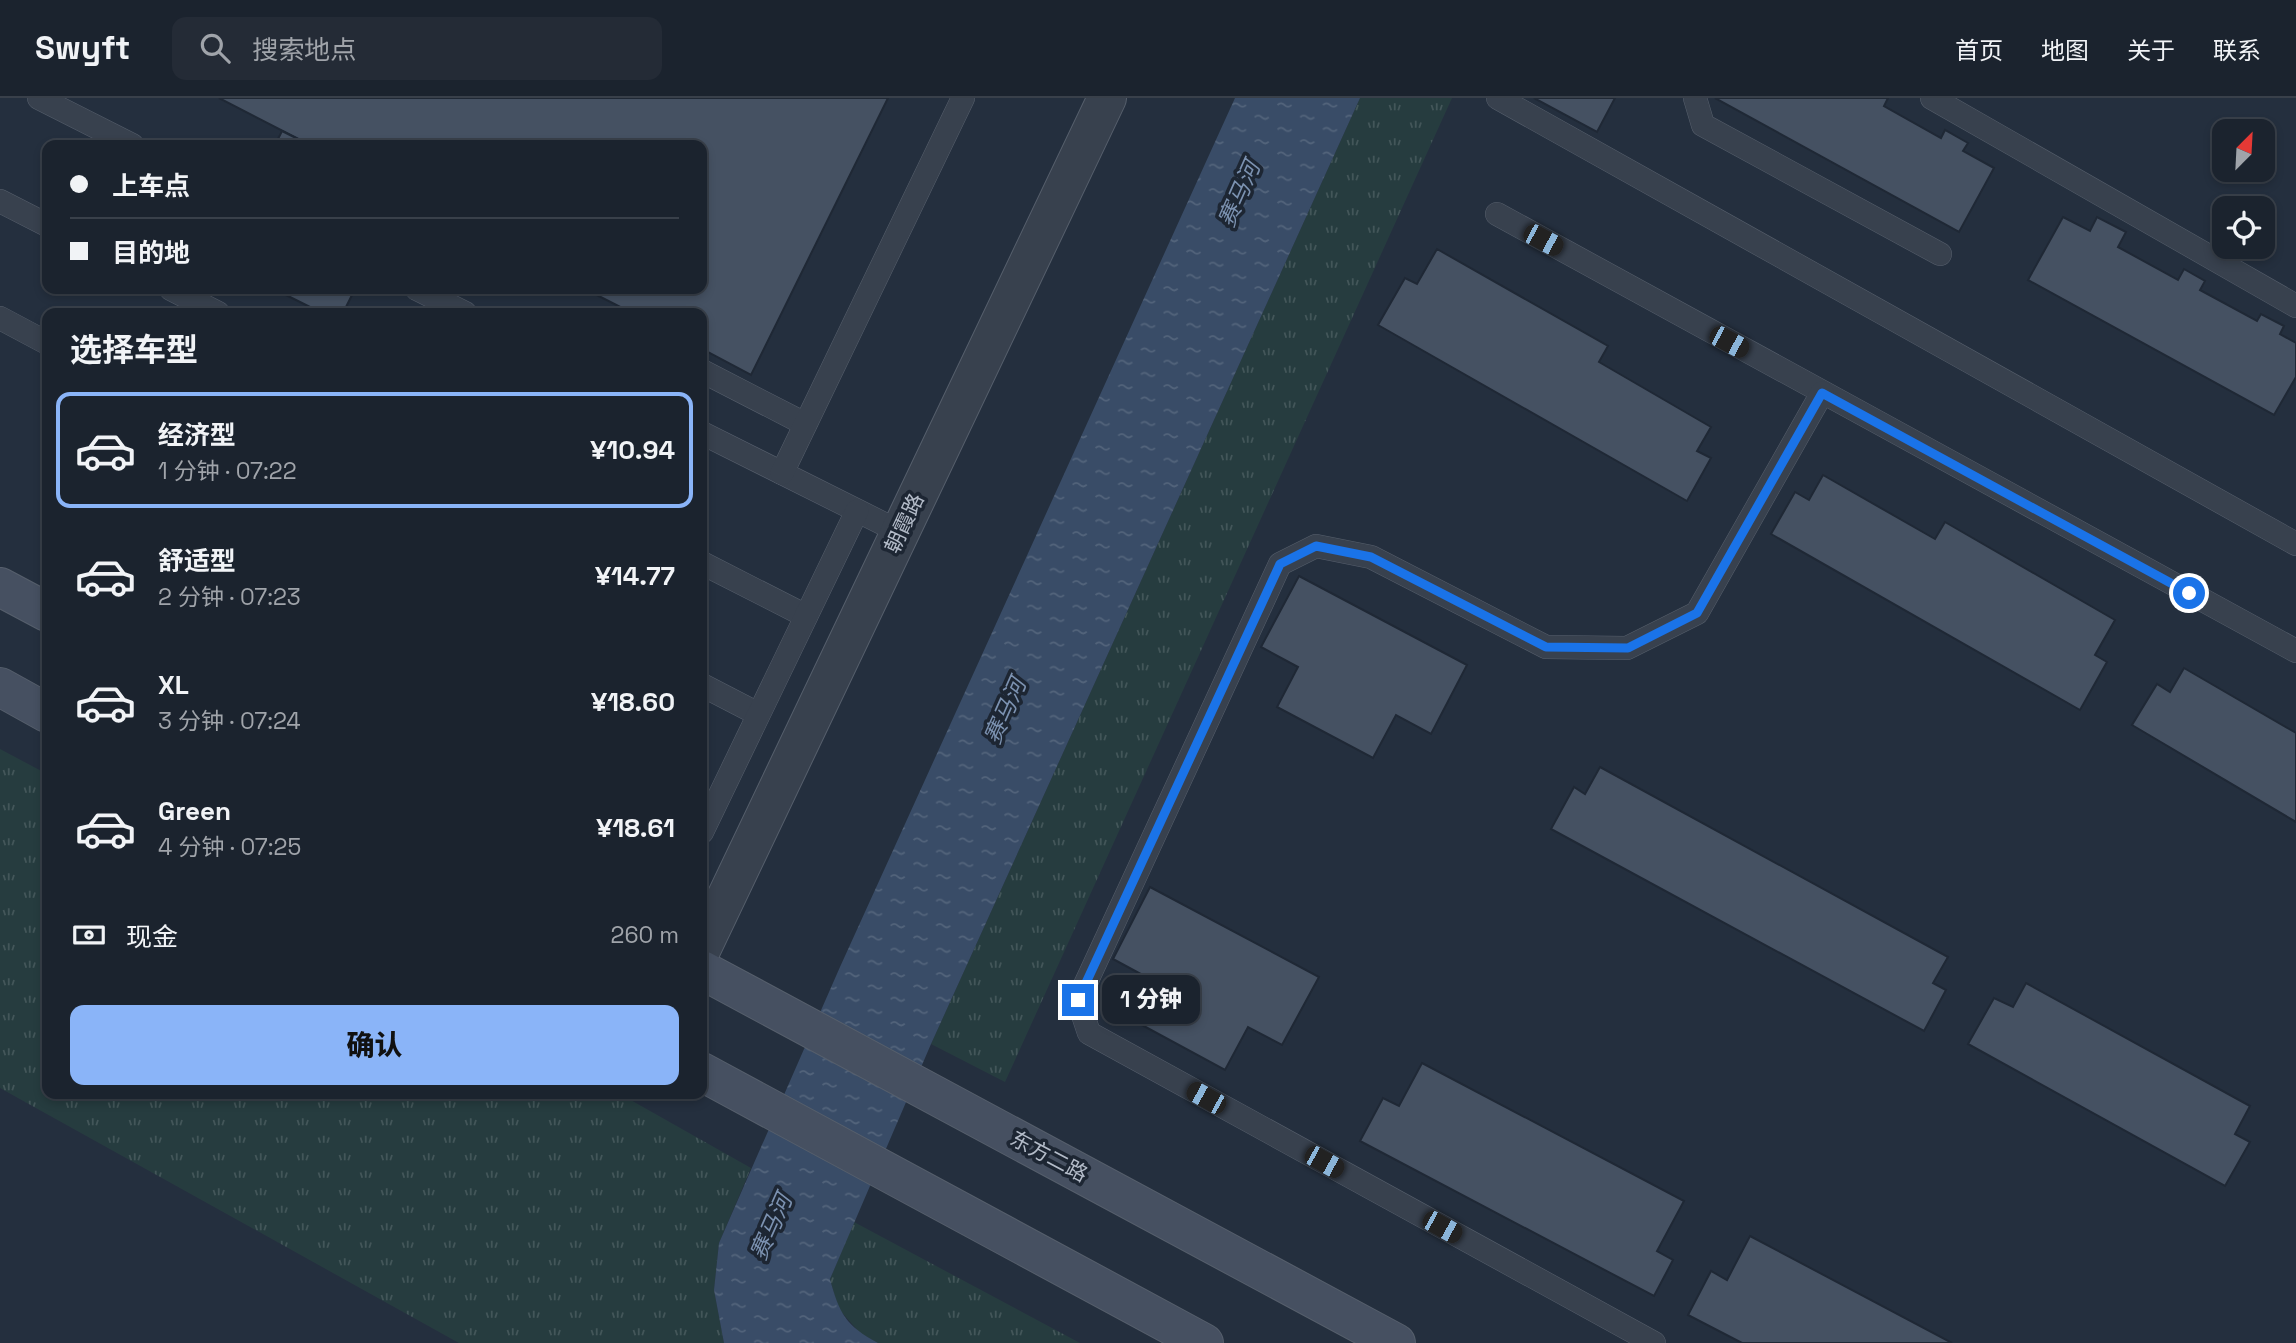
<!DOCTYPE html>
<html lang="zh">
<head>
<meta charset="utf-8">
<style>
  :root { --surface:#1b232e; --page:#242b36; --text:#f1f3f6; --muted:#a0a4aa; --line:#39404a; --accent:#8ab4f8 }
  body { margin:0; font-family:"Space Grotesk","Noto Sans SC",sans-serif; background:var(--page); color:var(--text); height:100vh; display:flex; flex-direction:column; font-size:26px; white-space:nowrap }
  * { box-sizing:border-box; margin:0 }
  p { font-size:23px; color:var(--muted) }
  .icon { flex:none; width:38px; height:38px; fill:none; stroke:currentColor; stroke-width:2; stroke-linecap:round; stroke-linejoin:round }
  .map { position:relative; flex:1; overflow:hidden }
  .sheet { position:absolute; left:42px; top:210px; width:665px; height:791px; display:flex; flex-direction:column; background:var(--surface); border-radius:14px; box-shadow:0 4px 10px #0003,0 0 0 2px var(--line) }
  .sheet>* { flex:none }
  .hud { position:absolute; left:42px; top:42px; width:665px; height:154px; border-radius:14px; box-shadow:0 4px 10px #0003,0 0 0 2px var(--line); display:grid; align-content:center; height:154px; padding:0 28px; background:var(--surface) }
  .needle { width:46px; rotate:24deg }
  .tools { position:absolute; left:2212px; top:21px; display:grid; gap:14px }
  .tools a { display:grid; place-items:center; width:63px; height:63px; border-radius:14px; background:var(--surface); box-shadow:0 4px 10px #0003,0 0 0 2px var(--line); font-size:35px }
  .end { position:absolute; width:32px; height:32px; margin:-16px; border:9px solid #1a73e8; background:#fff; box-shadow:0 0 0 4px #fff }
  .from { border-radius:50% }
  .bubble { position:absolute; height:49px; border-radius:14px; background:var(--surface); box-shadow:0 4px 10px #0003,0 0 0 2px var(--line); font-size:23px; font-weight:800; line-height:49px; text-align:center }
  .car { position:absolute; width:21px; height:42px; margin:-21px -10px; border-radius:9px; box-shadow:0 0 5px 2px #0007; background:linear-gradient(#222 24%,#8ab4d8 0 40%,#222 0 76%,#8ab4d8 0 86%,#222 0) }
  .hud b { display:flex; align-items:center; gap:24px; height:66px; font-size:26px }
  .hud b+b { border-top:2px solid var(--line) }
  .hud i { width:18px; height:18px; background:var(--text) }
  ul { padding:0; list-style:none }
  li { display:flex; align-items:center; gap:21px; height:116px; margin:0 14px 10px; padding:0 14px; border:4px solid transparent; border-radius:14px }
  li div { flex:1 }
  li b { display:block; font-size:26px }
  li em { font-style:normal; font-weight:800 }
  li.active { border-color:var(--accent) }
  li>.icon { width:63px; height:63px; stroke-width:1.5 }
  h2 { padding:0 28px; font-size:32px; line-height:84px }
  .pay { display:flex; align-items:center; gap:18px; height:77px; padding:0 28px; font-size:26px }
  .pay p { margin-inline-start:auto }
  .primary-button { display:flex; gap:14px; margin-top:auto; padding:14px 28px }
  .primary-button a { flex:1; height:80px; border-radius:14px; background:var(--accent); color:#111; font-size:28px; font-weight:800; line-height:80px; text-align:center }
  header { display:flex; align-items:center; gap:42px; box-sizing:border-box; height:98px; padding:0 35px; background:var(--surface); border-bottom:2px solid var(--line) }
  header strong { font-size:33px }
  nav { display:flex; gap:38px; margin-inline-start:auto; font-size:24px }
  .search { width:490px; height:63px; background:var(--page); display:flex; align-items:center; gap:18px; box-sizing:border-box; padding:0 24px; border-radius:14px; color:var(--muted); font-size:26px }
  .map>svg:first-child { display:block }
  .park { fill:url(#park-tufts) }
  .water { fill:url(#water-ripples) }
  .building { fill:#455162; stroke:#1f2835; stroke-width:2 }
  .lines { fill:none; stroke-linecap:round; stroke-linejoin:round }
  .service-casing { stroke:#565f6c; stroke-width:24 }
  .minor-casing { stroke:#565f6c; stroke-width:40 }
  .secondary-casing { stroke:#565f6c; stroke-width:40 }
  .service { stroke:#38414e; stroke-width:23 }
  .minor { stroke:#38414e; stroke-width:38 }
  .secondary { stroke:#465061; stroke-width:38 }
  .route { stroke:#1a73e8; stroke-width:9 }
  .labels { text-anchor:middle; dominant-baseline:central; stroke-width:7; stroke-linejoin:round; paint-order:stroke }
  .street-label { font-size:21px; fill:#b4bcc9; stroke:#1d2633 }
  .water-label { font-size:23px; font-style:italic; fill:#7c92b1; stroke:#1d2633 }
</style>
</head>
<body>
<header>
<strong>Swyft</strong>
<div class="search"><svg class="icon" aria-label="search" viewBox="0 0 24 24"><circle cx="10" cy="10" r="6"/><path d="M15 15l6 6"/></svg>搜索地点</div>
<nav><a>首页</a><a>地图</a><a>关于</a><a>联系</a></nav>
</header>
<div class="map">
<svg width="2296" height="1245" viewBox="0 0 2296 1245">
  <defs>
    <pattern id="park-tufts" width="24" height="20" patternUnits="userSpaceOnUse" patternTransform="scale(1.75)"><rect width="24" height="20" fill="#263c3f"/><path d="M3 7l-1-3M5 7V3M7 7l1-3M15 17l-1-3M17 17v-4M19 17l1-3" fill="none" stroke="#435659"/></pattern>
    <pattern id="water-ripples" width="26" height="14" patternUnits="userSpaceOnUse" patternTransform="scale(1.75)"><rect width="26" height="14" fill="#394c67"/><path d="M2 4q2-2 4 0t4 0M15 11q2-2 4 0t4 0" fill="none" stroke="#53647b"/></pattern>
  </defs>
  <rect width="100%" height="100%" fill="#242f3e"/>
  <g class="park">
    <path d="M1360,0H1452L1005,984L931,946Z"/>
    <path d="M0,651L47,676V996H620L751,1070L719,1145L714,1192L724,1245H459L0,990Z"/>
    <path d="M854,1124L1080,1245H878L860,1235L838,1210L830,1181Z"/>
  </g>
  <path class="water" d="M1235,0H1360L931,946L830,1181C839,1215 846,1228 878,1245H724L714,1192L719,1145L840,869Z"/>
  <g class="building">
    <path d="M219,0H888L751,277L702,251V215H632L585,191H702V47H310Z"/>
    <path d="M1534,0H1615L1597,34Z"/>
    <path d="M1715,0H1888L1884,8L1941,40L1945,32L1968,45L1963,53L1994,70L1959,134Z"/>
    <path d="M282,33L310,47H275Z"/>
    <path d="M2063,119L2090,133L2097,119L2126,134L2118,149L2178,182L2184,171L2205,183L2200,192L2257,223L2261,216L2284,228L2280,236L2296,245V279L2274,317L2028,182Z"/>
    <path d="M1437,151L1608,248L1599,264L1711,329L1697,353L1711,360L1687,403L1378,227L1405,180L1417,186Z"/>
    <path d="M274,191H355L343,215H322Z"/>
    <path d="M1823,377L1935,441L1945,424L2115,522L2095,557L2107,564L2080,612L1771,436L1795,394L1809,402Z"/>
    <path d="M1299,478L1467,567L1431,636L1396,617L1373,660L1277,609L1298,569L1261,549Z"/>
    <path d="M2184,570L2296,635V724L2132,627L2157,586L2170,594Z"/>
    <path d="M1600,669L1948,859L1933,885L1946,892L1924,933L1551,731L1574,689L1585,696Z"/>
    <path d="M1150,789L1319,879L1282,947L1248,929L1225,972L1129,920L1150,881L1113,861Z"/>
    <path d="M2026,885L2250,1008L2235,1036L2250,1044L2225,1088L1968,946L1994,900L2013,909Z"/>
    <path d="M1422,965L1684,1103L1657,1153L1673,1162L1654,1198L1360,1043L1383,1000L1399,1008Z"/>
    <path d="M1750,1138L1952,1245H1742L1688,1217L1711,1173L1727,1182Z"/>
  </g>
  <g class="lines">
    <g class="service-casing">
      <g id="service">
        <path d="M39,0L132,47"/>
        <path d="M1498,0L2296,446"/>
        <path d="M1695,0L1703,27L1940,156"/>
        <path d="M1932,0L2296,208"/>
        <path d="M0,103L47,127"/>
        <path d="M1497,116L2296,553"/>
        <path d="M171,191L218,215"/>
        <path d="M417,191L465,215"/>
        <path d="M0,220L47,245"/>
        <path d="M702,273L805,326"/>
        <path d="M702,335L900,434"/>
        <path d="M782,375L963,0"/>
        <path d="M702,465L806,518"/>
        <path d="M702,587L758,616"/>
        <path d="M702,734L857,413"/>
        <path d="M1654,1245L1089,935L1078,902L1280,466L1316,448L1371,459L1546,549L1627,550L1697,515L1822,295"/>
      </g>
    </g>
    <g class="minor-casing">
      <path id="minor" d="M702,850L1107,0"/>
    </g>
    <g class="secondary-casing">
      <g id="secondary">
        <path d="M0,489L47,514"/>
        <path d="M0,589L47,615"/>
        <path d="M702,872L1396,1245"/>
        <path d="M702,974L1204,1245"/>
      </g>
    </g>
    <use href="#service" class="service"/>
    <use href="#minor" class="minor"/>
    <use href="#secondary" class="secondary"/>
  </g>
  <g class="lines">
    <path class="route" d="M1078,902L1280,466L1316,448L1371,459L1546,549L1628,550L1697,515L1822,295L2189,495"/>
  </g>
  <g class="labels">
    <g class="street-label">
      <text transform="translate(904 425) rotate(-65)">朝霞路</text>
      <text transform="translate(1049 1058) rotate(28)">东方二路</text>
    </g>
    <g class="water-label">
      <text transform="translate(1239 96) rotate(-66)">赛马河</text>
      <text transform="translate(1005 613) rotate(-66)">赛马河</text>
      <text transform="translate(771 1129) rotate(-66)">赛马河</text>
    </g>
  </g>
</svg>
<div class="tools">
<a><svg class="needle" viewBox="-14 -14 28 28"><path d="M0-13l5 13h-10z" fill="#e53935"/><path d="M0 13l5-13h-10z" fill="#a0a4aa"/></svg></a>
<a><svg class="icon" aria-label="locate" viewBox="0 0 24 24"><circle cx="12" cy="12" r="6"/><path d="M12 2v4M12 18v4M2 12h4M18 12h4"/></svg></a>
</div>
<i class="end from" style="left:2189px;top:495px"></i>
<i class="end" style="left:1078px;top:902px"></i>
<div class="bubble" style="left:1102px;top:877px;width:98px">1 分钟</div>
<i class="car" style="left:1543px;top:142px;rotate:118deg"></i>
<i class="car" style="left:1729px;top:244px;rotate:118deg"></i>
<i class="car" style="left:1206px;top:1000px;rotate:299deg"></i>
<i class="car" style="left:1324px;top:1064px;rotate:119deg"></i>
<i class="car" style="left:1442px;top:1129px;rotate:119deg"></i>
<div class="hud">
<b><i class="from"></i>上车点</b>
<b><i></i>目的地</b>
</div>
<section class="sheet">
<h2>选择车型</h2>
<ul>
<li class="active"><svg class="icon" aria-label="car" viewBox="0 0 24 24"><path d="M5 17H2v-5l4-1 3-4h7l3 4 3 1v5h-3M9 17h6M6 11h13"/><circle cx="7" cy="17" r="2"/><circle cx="17" cy="17" r="2"/></svg><div><b>经济型</b><p>1 分钟 · 07:22</p></div><em>¥10.94</em></li>
<li><svg class="icon" aria-label="car" viewBox="0 0 24 24"><path d="M5 17H2v-5l4-1 3-4h7l3 4 3 1v5h-3M9 17h6M6 11h13"/><circle cx="7" cy="17" r="2"/><circle cx="17" cy="17" r="2"/></svg><div><b>舒适型</b><p>2 分钟 · 07:23</p></div><em>¥14.77</em></li>
<li><svg class="icon" aria-label="car" viewBox="0 0 24 24"><path d="M5 17H2v-5l4-1 3-4h7l3 4 3 1v5h-3M9 17h6M6 11h13"/><circle cx="7" cy="17" r="2"/><circle cx="17" cy="17" r="2"/></svg><div><b>XL</b><p>3 分钟 · 07:24</p></div><em>¥18.60</em></li>
<li><svg class="icon" aria-label="car" viewBox="0 0 24 24"><path d="M5 17H2v-5l4-1 3-4h7l3 4 3 1v5h-3M9 17h6M6 11h13"/><circle cx="7" cy="17" r="2"/><circle cx="17" cy="17" r="2"/></svg><div><b>Green</b><p>4 分钟 · 07:25</p></div><em>¥18.61</em></li>
</ul>
<div class="pay"><svg class="icon" aria-label="cash" viewBox="0 0 24 24"><path d="M3 7h18v10H3z"/><circle cx="12" cy="12" r="2"/></svg>现金<p>260 m</p></div>
<div class="primary-button"><a>确认</a></div>
</section>
</div>
</body>
</html>
